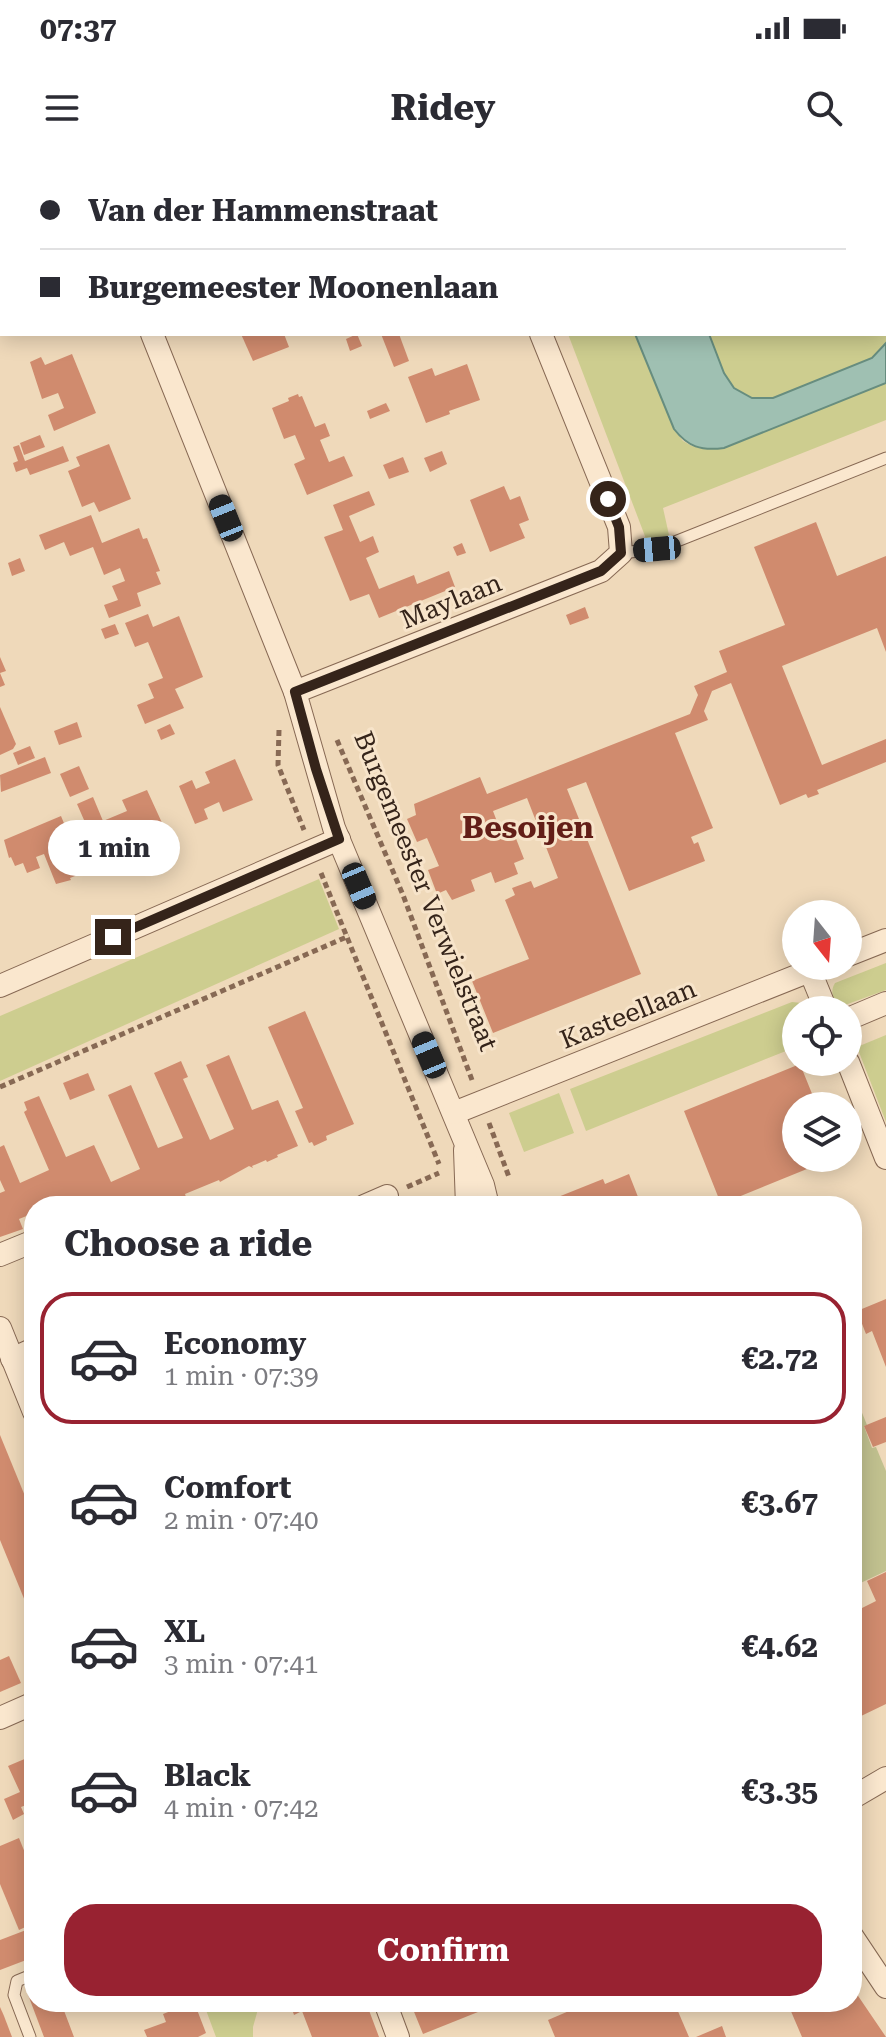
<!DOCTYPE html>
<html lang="en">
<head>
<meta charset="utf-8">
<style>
  :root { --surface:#fff; --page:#f7f7f7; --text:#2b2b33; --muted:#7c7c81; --line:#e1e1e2; --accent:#982231 }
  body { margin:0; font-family:"Roboto Serif",serif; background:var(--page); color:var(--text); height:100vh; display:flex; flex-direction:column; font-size:30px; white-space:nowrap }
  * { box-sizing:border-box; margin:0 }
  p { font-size:26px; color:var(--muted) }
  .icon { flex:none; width:44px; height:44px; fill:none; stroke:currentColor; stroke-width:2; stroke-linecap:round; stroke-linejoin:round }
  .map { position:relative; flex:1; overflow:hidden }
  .side { position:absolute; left:24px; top:1036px; width:838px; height:816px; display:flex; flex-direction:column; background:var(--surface); border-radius:32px; box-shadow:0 4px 20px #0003 }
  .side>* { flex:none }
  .guide { position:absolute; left:0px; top:0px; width:886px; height:176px; box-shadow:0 4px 20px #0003; display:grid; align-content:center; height:176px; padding:0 40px; background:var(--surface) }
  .needle { width:52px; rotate:163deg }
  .buttons { position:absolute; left:782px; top:740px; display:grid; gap:16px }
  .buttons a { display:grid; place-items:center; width:80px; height:80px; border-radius:50%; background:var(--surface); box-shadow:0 4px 20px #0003; font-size:40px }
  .end { position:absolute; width:36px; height:36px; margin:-18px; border:10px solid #35241a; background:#fff; box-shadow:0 0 0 4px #fff }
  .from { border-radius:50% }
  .bubble { position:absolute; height:56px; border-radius:28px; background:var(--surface); box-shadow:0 4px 20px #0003; font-size:26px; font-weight:700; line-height:56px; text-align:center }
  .car { position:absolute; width:24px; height:48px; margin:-24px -12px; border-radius:10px; box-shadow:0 0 6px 2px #0007; background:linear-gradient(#222 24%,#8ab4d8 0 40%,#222 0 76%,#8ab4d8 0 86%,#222 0) }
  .guide b { display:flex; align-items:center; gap:28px; height:76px; font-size:30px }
  .guide b+b { border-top:2px solid var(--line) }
  .guide i { width:20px; height:20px; background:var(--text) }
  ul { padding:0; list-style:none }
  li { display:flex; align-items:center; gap:24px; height:132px; margin:0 16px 12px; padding:0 24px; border:4px solid transparent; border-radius:32px }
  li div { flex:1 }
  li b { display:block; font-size:30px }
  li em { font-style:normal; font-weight:700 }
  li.active { border-color:var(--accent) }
  li>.icon { width:72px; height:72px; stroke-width:1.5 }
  h2 { padding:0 40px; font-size:36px; line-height:96px }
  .button { display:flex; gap:16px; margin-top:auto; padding:16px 40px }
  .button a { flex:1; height:92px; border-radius:32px; background:var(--accent); color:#fff; font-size:32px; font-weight:700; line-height:92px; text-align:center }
  .status { display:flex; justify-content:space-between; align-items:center; height:56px; padding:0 40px; background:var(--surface); direction:ltr }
  .status svg { height:22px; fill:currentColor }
  header { display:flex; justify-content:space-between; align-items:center; height:104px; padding:0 40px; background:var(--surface); font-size:36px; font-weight:700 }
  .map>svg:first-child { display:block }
  .green { fill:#cdcd8f }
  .cemetery { fill:#c1c18f }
  .water { fill:#9fc0b2; stroke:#678d7f; stroke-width:2 }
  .building { fill:#d08b6e }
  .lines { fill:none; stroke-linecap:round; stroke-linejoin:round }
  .service-casing { stroke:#876954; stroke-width:13 }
  .minor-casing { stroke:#876954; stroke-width:24 }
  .path { stroke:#876954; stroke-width:5; stroke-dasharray:6 4; stroke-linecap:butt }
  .service { stroke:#fae7ce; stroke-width:11 }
  .minor { stroke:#fae7ce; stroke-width:22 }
  .route { stroke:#35241a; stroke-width:10 }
  .labels { text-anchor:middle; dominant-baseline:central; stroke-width:6; stroke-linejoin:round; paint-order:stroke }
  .street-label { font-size:26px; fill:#35241a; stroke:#f7e4ca }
  .quarter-label { font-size:30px; font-weight:bold; fill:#631e17; stroke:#f7e4ca }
</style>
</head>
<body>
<div class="status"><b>07:37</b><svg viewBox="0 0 49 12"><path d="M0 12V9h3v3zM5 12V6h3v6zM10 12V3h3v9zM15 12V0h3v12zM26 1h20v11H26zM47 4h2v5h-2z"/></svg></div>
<header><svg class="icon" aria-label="menu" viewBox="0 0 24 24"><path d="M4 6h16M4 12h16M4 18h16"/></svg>Ridey<svg class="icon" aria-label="search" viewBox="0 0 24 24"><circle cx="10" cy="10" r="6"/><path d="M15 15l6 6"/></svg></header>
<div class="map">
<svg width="886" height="1877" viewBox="0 0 886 1877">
  <rect width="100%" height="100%" fill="#efd9ba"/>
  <g class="green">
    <path d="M884,88H886V183L872,198L773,238H752L734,228L724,213L709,174H884Z"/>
    <path d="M568,174H635L674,269L683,281L692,286L724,288L886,223V260L663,348L669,375L648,384Z"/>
    <path d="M319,719L339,769L0,921V856Z"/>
    <path d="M886,803V830L845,845H840C832,840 830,831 835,823Z"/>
    <path d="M792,842L802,843L811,850H796V887L586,971L570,929Z"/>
    <path d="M886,875V962L857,887Z"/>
    <path d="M559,933L574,973L524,992L509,953Z"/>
    <path d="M203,1842H260L253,1867V1877H216Z"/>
  </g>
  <path class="cemetery" d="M852,1228L867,1265L864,1266L872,1288L876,1287L886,1311V1411L852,1427Z"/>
  <g class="water">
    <path d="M565,0H685L686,2H566Z"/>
    <path d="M635,174H709L724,213L734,228L752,238H773L872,198L886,183V223L724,288C701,291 688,287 674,269Z"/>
  </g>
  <g class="building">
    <path d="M241,174H284L289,187L253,201Z"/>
    <path d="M357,174L362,186L350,191L346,179Z"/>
    <path d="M381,174H399L409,201L394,207Z"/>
    <path d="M72,194L96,253L54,271L48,255L64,248L58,233L42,239L30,202L41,197L45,205Z"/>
    <path d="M467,204L480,240L449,251L450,254L426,263L408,217L432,208L435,216Z"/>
    <path d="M298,234L299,237L302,236L315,267L325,263L330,276L320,280L329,302L344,296L353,316L307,335L294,304L305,299L295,275L284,279L272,248L289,241L288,238Z"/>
    <path d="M386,243L390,251L370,259L367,251Z"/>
    <path d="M40,275L45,287L24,295L20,283Z"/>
    <path d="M109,284L131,339L99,352L94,342L82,347L68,311L80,306L76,297Z"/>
    <path d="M19,285L25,301L63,286L69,301L30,315L27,308L16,312L13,303L18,301L13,287Z"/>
    <path d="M442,291L447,304L430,312L424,298Z"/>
    <path d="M403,297L409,312L389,319L383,305Z"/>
    <path d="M504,326L510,340L520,336L529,360L519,364L525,378L490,392L470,340Z"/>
    <path d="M369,331L375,345L349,356L360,382L373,376L379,392L366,398L379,429L414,415L417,424L449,411L455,427L379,458L369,434L350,441L324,377L343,370L333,345Z"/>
    <path d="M91,355L102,383L139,368L143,379L147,378L160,411L156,412L161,424L137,433L141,446L109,458L104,445L118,440L112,426L125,421L120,408L104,415L93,387L70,396L64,382L45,390L39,375Z"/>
    <path d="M816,362L837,416L886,396V492L877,468L782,506L822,605L886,579V602L817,630L819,634L808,638L806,634L780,645L731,523L712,531L704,551L708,560L675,573L713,668L691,677L694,684L698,682L705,701L629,731L586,622L567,629L641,814L493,873L472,821L529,799L505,740L515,735L512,728L531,721L534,728L558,718L527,638L493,651L504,680L515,676L524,699L514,703L518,714L495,723L491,712L471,720L475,731L452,740L446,730L437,734L428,710L439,706L427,678L417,682L407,659L416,655L414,644L480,617L487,634L690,554L698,535L694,526L727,512L719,491L785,465L754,387Z"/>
    <path d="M462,383L466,393L457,396L453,387Z"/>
    <path d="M20,398L25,411L12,416L8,403Z"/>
    <path d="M585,447L589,458L570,465L566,455Z"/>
    <path d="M148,454L153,467L179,456L203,517L175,529L184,548L145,564L137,545L154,538L148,524L163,518L148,482L135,487L125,463Z"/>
    <path d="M115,464L119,474L105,479L101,469Z"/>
    <path d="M0,497L6,511L0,513L5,525L0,527Z"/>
    <path d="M0,547L16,584L13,589L0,595Z"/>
    <path d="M77,562L82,577L59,585L54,571Z"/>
    <path d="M170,564L175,574L161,580L157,570Z"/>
    <path d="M30,586L35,598L18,605L13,593Z"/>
    <path d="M45,597L51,613L1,632L0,615Z"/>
    <path d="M235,599L253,640L223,652L219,642L204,649L208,659L195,664L179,626L192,620L196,629L210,623L205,612Z"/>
    <path d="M79,606L89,629L70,637L60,614Z"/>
    <path d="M147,630L168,676L117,696L110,679L95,685L77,644L93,637L103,661L127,651L122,640Z"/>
    <path d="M61,656L68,673L70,683L67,684L80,714L70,718L71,720L56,724L44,694L36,697L40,708L27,713L23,703L15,706L11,697L9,698L4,680Z"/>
    <path d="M305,851L354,964L326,976L327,980L314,986L312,982L309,983L295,951L303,948L268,867Z"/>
    <path d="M229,895L252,950L278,940L298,986L277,995L278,997L267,1002L266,1000L252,1006L253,1008L249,1006L220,1022L219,1020L185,1034L186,1037L173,1043L172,1040L159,1046H101L97,1037L77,1046H34V1053L19,1059L23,1069L0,1077V1033L5,1031L0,1020V987L4,985L20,1023L49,1010L24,952L27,950L24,942L39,936L66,997L94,985L111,1022L140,1009L108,935L131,925L158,988L183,978L154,913L181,901L188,917L183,919L210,980L234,969L206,905Z"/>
    <path d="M800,904L817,946H796V998H834L721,1044L684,951Z"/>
    <path d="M88,913L95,930L70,940L63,923Z"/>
    <path d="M629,1014L640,1042L637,1043L638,1046H544L543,1043L603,1019L605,1024Z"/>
    <path d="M886,1139V1207L872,1171L866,1174L857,1151Z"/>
    <path d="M886,1257V1282L873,1287L864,1266Z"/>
    <path d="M0,1275L34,1358V1463L0,1380Z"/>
    <path d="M886,1412V1544L859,1557L852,1544V1453L876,1441L867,1421Z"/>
    <path d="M9,1496L21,1523L0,1532V1500Z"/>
    <path d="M34,1595V1642L21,1647L24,1654L13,1660L4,1639L20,1632L8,1606Z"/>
    <path d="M19,1678L34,1715V1763L19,1770L0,1724V1686Z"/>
    <path d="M34,1767V1797L0,1810V1780Z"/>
    <path d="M852,1827L886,1877H802L787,1842H852Z"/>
    <path d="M34,1829V1842H79L63,1848L74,1877H44L27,1832Z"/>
    <path d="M96,1842H115L98,1849Z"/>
    <path d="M194,1842L206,1873L198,1877H147L144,1870L166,1862L163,1854Z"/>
    <path d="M293,1842H373L367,1845L379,1877H312L302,1851L294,1855L290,1843Z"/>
    <path d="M410,1842H503L423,1874Z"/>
    <path d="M590,1842H674L689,1877H555L548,1860Z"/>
    <path d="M0,1847L4,1856L12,1877H0Z"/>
    <path d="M722,1866L726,1877H696Z"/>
  </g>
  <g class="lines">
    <g class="service-casing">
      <g id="service">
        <path d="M621,393L657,389L886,298"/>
        <path d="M30,1877L14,1835L17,1821L34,1814"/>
      </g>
    </g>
    <g class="minor-casing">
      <g id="minor">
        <path d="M76,0L77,2"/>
        <path d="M471,0L472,2"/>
        <path d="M803,0L804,2"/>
        <path d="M233,2L238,0"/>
        <path d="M884,62L886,61"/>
        <path d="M0,150L2,149"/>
        <path d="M152,174L295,532L334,668L483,1025L488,1046"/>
        <path d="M295,532L601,411L621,393L619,367L541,174"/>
        <path d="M848,795L886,780"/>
        <path d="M810,811L826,850"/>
        <path d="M0,826L339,679"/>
        <path d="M848,859L886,843"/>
        <path d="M848,902L886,998"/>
        <path d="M454,953L822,806"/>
        <path d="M465,990L467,1046"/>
        <path d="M364,1046L387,1036"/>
        <path d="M0,1095L34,1081"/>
        <path d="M0,1168L34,1252"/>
        <path d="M12,1199L34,1189"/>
        <path d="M0,1558L34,1543"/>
        <path d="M852,1638L886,1618"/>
        <path d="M852,1776L886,1827"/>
        <path d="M385,1842L398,1877"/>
      </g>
    </g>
    <g class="path">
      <path d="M279,570L278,605L304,670"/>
      <path d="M337,580L403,735L472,920"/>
      <path d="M321,713L439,1004"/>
      <path d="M0,927L349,776"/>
      <path d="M489,963L509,1017"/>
      <path d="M407,1027L439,1013"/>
    </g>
    <use href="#service" class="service"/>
    <use href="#minor" class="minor"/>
  </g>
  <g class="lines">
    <path class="route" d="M113,777L339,679L316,609L295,532L601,411L621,393L619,367L608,339"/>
  </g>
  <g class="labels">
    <g class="street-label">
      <text transform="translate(451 441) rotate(-22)">Maylaan</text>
      <text transform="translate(426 731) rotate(68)">Burgemeester Verwielstraat</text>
      <text transform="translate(628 854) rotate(-22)">Kasteellaan</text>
    </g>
    <g class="quarter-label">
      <text x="528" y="667">Besoijen</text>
    </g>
  </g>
</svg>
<div class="buttons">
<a><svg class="needle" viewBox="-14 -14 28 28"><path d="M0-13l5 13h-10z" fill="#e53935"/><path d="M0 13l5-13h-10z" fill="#7c7c81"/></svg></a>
<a><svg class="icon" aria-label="locate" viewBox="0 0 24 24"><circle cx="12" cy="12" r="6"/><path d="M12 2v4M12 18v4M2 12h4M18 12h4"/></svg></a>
<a><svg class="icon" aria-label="layers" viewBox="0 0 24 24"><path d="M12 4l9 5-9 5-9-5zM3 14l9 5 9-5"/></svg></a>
</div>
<i class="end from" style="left:608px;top:339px"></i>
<i class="end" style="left:113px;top:777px"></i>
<div class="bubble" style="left:48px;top:660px;width:132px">1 min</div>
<i class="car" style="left:226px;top:358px;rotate:338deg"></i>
<i class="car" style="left:657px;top:389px;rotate:265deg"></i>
<i class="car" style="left:359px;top:726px;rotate:157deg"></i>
<i class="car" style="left:429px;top:895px;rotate:337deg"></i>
<div class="guide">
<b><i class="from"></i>Van der Hammenstraat</b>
<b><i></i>Burgemeester Moonenlaan</b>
</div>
<section class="side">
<h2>Choose a ride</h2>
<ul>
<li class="active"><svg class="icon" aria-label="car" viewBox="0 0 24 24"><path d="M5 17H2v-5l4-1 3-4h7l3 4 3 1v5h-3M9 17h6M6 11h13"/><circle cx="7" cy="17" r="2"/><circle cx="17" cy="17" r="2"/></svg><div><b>Economy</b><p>1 min · 07:39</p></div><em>€2.72</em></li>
<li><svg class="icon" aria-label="car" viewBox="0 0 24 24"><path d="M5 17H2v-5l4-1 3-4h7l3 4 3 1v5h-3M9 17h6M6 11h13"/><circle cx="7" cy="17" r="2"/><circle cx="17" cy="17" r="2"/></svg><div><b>Comfort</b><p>2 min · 07:40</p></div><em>€3.67</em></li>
<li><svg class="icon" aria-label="car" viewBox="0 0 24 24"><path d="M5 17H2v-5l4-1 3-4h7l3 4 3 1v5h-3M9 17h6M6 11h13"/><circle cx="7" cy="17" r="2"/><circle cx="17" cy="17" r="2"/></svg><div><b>XL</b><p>3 min · 07:41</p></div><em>€4.62</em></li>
<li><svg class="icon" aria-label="car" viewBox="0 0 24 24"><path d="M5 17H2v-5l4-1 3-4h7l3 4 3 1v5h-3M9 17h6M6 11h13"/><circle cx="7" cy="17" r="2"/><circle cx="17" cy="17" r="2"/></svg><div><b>Black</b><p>4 min · 07:42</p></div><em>€3.35</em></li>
</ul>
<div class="button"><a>Confirm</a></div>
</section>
</div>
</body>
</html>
